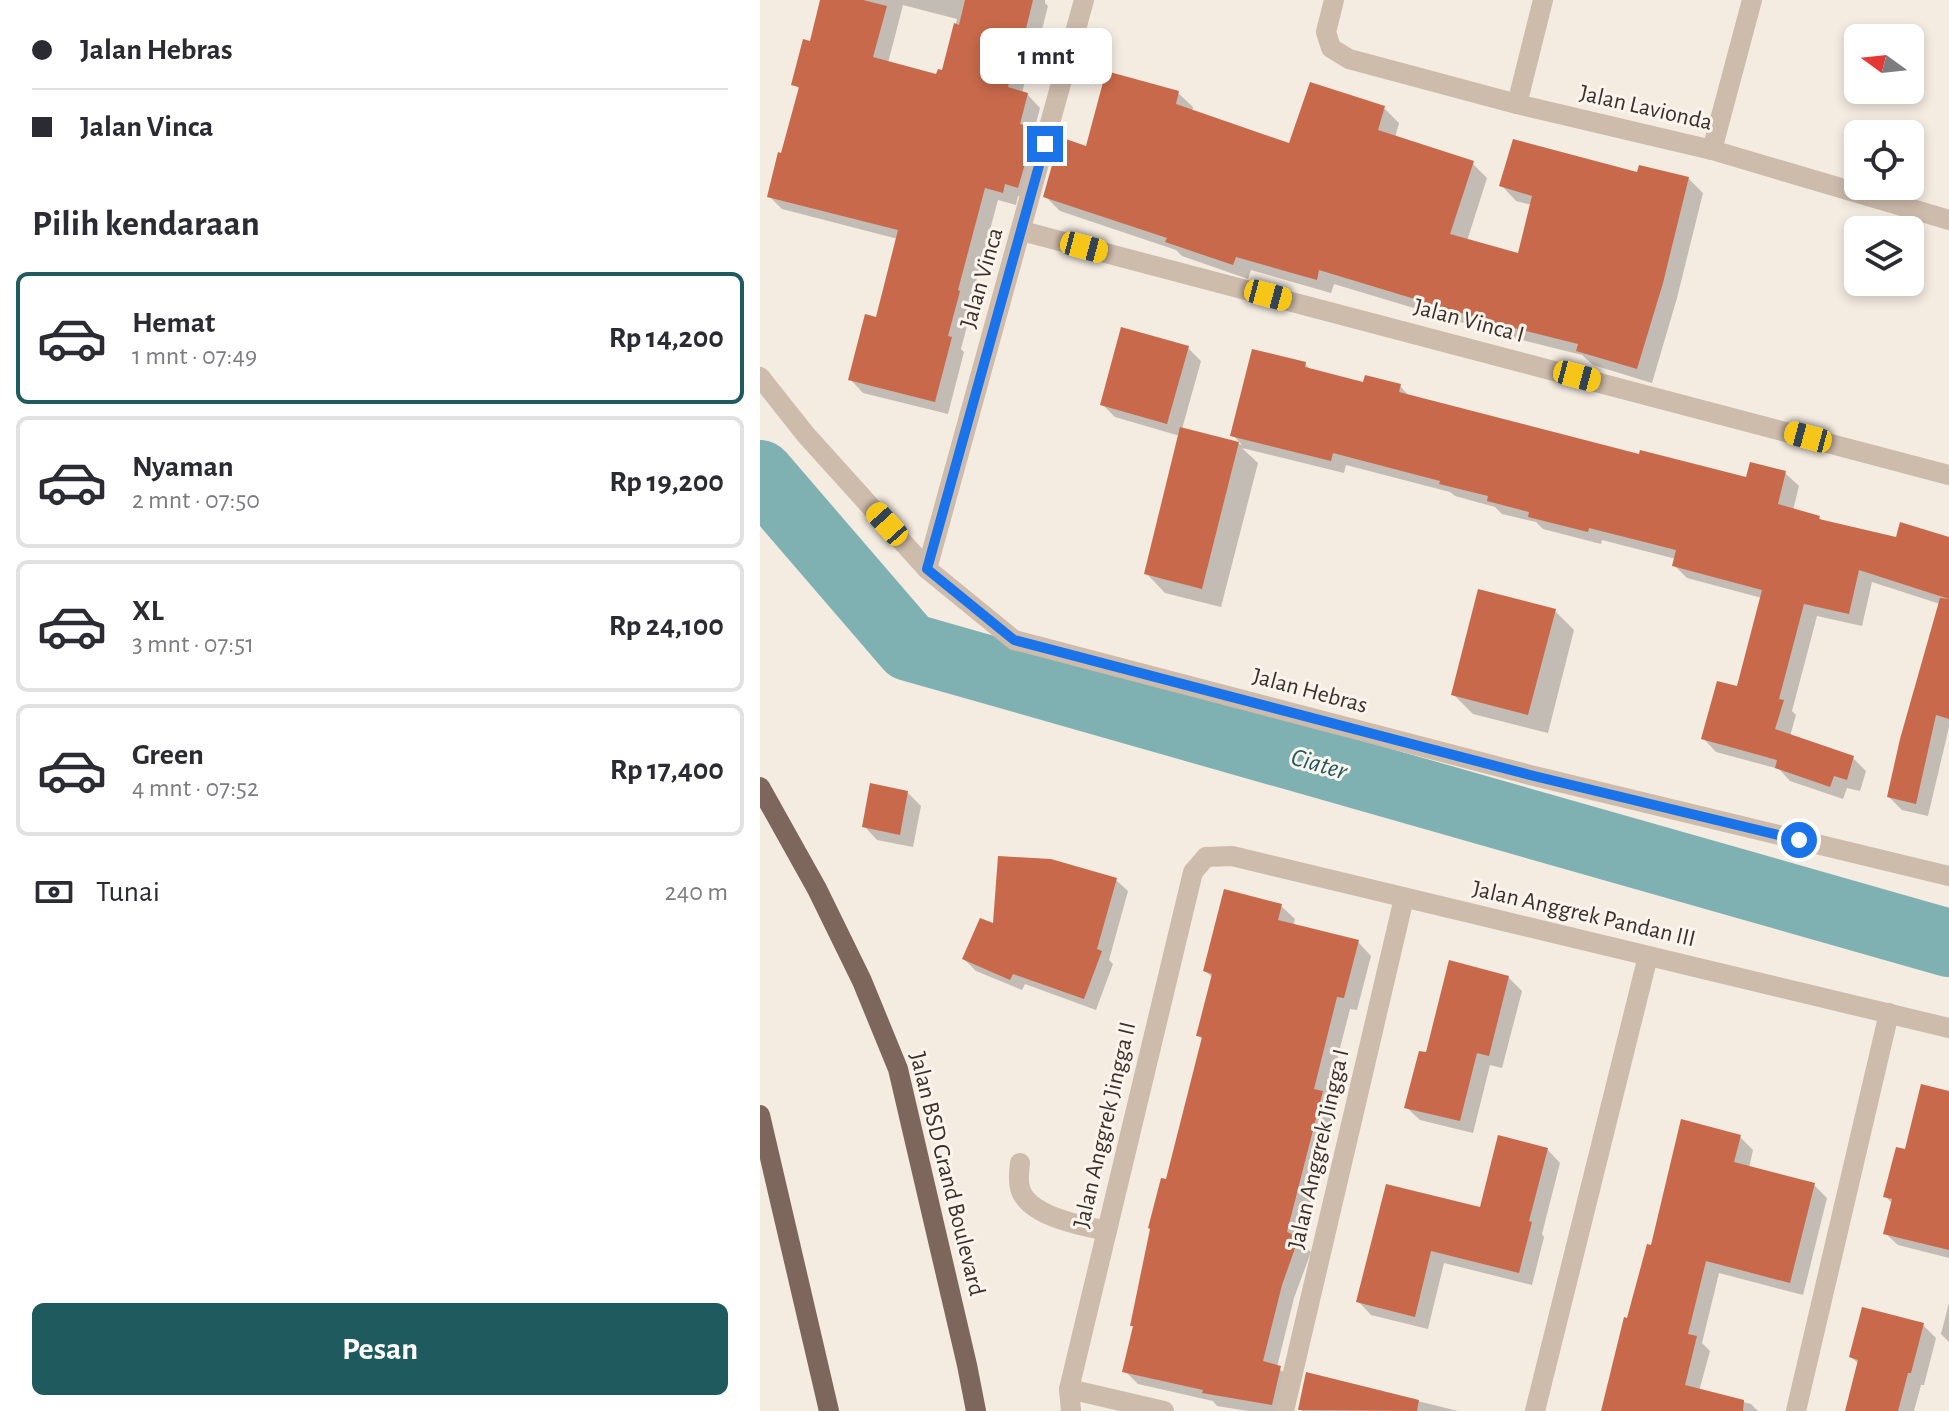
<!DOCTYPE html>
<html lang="id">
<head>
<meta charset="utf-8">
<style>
  :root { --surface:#fff; --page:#f7f7f7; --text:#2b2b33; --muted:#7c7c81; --line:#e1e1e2; --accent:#1f5a5e }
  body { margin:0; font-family:"Alegreya Sans",sans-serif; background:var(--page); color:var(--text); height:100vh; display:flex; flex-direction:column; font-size:30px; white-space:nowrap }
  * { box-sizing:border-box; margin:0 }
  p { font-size:26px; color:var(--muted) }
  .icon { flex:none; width:44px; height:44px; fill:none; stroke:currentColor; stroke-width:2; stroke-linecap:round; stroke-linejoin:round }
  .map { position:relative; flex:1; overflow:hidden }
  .drawer { display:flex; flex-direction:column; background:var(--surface); width:760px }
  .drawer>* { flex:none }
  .guide { display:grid; align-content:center; height:176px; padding:0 32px; background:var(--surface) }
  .needle { width:52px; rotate:285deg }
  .tools { position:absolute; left:1084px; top:24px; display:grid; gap:16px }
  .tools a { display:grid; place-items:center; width:80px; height:80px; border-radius:12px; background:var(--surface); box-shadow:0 4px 12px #0003; font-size:40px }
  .end { position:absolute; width:36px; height:36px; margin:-18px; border:10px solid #1a73e8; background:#fff; box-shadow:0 0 0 4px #fff }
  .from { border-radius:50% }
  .bubble { position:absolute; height:56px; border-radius:12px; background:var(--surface); box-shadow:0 4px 12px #0003; font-size:26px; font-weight:700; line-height:56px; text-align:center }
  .car { position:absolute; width:24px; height:48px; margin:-24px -12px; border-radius:10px; box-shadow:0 0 6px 2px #0007; background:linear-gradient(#f5c518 24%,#345 0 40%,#f5c518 0 76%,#345 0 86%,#f5c518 0) }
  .guide b { display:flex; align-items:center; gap:28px; height:76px; font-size:30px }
  .guide b+b { border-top:2px solid var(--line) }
  .guide i { width:20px; height:20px; background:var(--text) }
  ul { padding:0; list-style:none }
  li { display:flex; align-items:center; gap:24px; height:132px; margin:0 16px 12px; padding:0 16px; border:4px solid var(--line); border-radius:12px }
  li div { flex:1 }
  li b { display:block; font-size:30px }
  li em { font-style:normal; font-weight:700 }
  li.current { border-color:var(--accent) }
  li>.icon { width:72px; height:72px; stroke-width:1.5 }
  h2 { padding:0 32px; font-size:36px; line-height:96px }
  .pay { display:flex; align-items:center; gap:20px; height:88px; padding:0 32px; font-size:30px }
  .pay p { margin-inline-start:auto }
  .cta { display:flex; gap:16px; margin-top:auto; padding:16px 32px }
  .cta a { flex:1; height:92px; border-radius:12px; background:var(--accent); color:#fff; font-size:32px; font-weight:700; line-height:92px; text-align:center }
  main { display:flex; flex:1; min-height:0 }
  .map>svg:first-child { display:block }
  .shadow { fill:#0003; fill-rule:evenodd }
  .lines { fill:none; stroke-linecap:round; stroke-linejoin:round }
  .river { stroke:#7fb0b2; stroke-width:68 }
  .building { fill:#c8694b }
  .service { stroke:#cdbbac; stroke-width:20 }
  .minor { stroke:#cdbbac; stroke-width:20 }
  .primary { stroke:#7d675c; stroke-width:20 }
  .route { stroke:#1a73e8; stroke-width:10 }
  .labels { text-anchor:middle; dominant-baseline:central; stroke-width:6; stroke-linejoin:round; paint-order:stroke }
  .street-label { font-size:24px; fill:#3b302b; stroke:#fbf5ee }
  .water-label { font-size:26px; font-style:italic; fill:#1f5a5e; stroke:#fbf5ee }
</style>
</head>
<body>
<main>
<section class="drawer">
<div class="guide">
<b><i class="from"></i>Jalan Hebras</b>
<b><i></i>Jalan Vinca</b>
</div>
<h2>Pilih kendaraan</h2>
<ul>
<li class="current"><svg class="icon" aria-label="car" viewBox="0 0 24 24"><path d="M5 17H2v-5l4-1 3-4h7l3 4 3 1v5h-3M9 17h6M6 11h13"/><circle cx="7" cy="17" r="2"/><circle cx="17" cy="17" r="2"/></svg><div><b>Hemat</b><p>1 mnt · 07:49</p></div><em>Rp 14,200</em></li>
<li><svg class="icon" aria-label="car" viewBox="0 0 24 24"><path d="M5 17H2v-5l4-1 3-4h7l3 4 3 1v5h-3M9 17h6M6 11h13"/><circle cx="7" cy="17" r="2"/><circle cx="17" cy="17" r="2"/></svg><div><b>Nyaman</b><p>2 mnt · 07:50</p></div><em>Rp 19,200</em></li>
<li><svg class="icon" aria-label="car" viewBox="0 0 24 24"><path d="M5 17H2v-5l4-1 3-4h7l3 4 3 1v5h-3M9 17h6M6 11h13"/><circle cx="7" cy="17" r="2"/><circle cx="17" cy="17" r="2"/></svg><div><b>XL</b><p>3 mnt · 07:51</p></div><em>Rp 24,100</em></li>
<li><svg class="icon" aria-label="car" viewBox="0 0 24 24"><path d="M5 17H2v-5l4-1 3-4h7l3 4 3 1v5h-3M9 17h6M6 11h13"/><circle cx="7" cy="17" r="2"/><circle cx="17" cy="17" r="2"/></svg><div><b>Green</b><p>4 mnt · 07:52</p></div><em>Rp 17,400</em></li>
</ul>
<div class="pay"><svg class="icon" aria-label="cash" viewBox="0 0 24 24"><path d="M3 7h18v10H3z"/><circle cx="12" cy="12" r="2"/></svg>Tunai<p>240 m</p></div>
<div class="cta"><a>Pesan</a></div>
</section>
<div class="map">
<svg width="1189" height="1411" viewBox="0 0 1189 1411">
  <rect width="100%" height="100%" fill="#f4ebe1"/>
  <g class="shadow">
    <path d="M62,0H285V3L288,6L278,45L275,44L262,93L267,94L280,108L274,131L287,144L272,200L258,196L256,205L238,200L210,304L212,306L201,349L204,352L188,414L103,393L90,379L117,320L138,239L22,209L9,196L22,155L40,90L34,84L51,43ZM143,5L197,19L183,73L178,76L128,63Z"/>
    <path d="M418,93L433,107L432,112L530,146L624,108L639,123L635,138L712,163L727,178L707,241L759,256L772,205L756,201L742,186L878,174L928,178L943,193L917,298L892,383L833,365L822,355L750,337L574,284L571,293L491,270L488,279L422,256L416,250L300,211L285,196L328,148Z"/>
    <path d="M428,348L441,361L422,429L482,445L473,435L545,364L552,371L605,384L640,386L650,397L881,456L987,480L1025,473L1039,486L1033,510L1059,518L1062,521L1137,539H1189V727L1168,816L1142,810L1129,797L1180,604L1112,582L1102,626L1057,616L1032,711L1036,715L1030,736L1093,758L1106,771L1100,791L1087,788L1083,799L1030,781L1019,769L956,752L943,738L978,689L1002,598L927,578L914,565L916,559L842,540L841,544L783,529L776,522L742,514L735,507L695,496L690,492L586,465L584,473L482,448L498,463L461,607L405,593L386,573L420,436L355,417L342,404Z"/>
    <path d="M795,611L814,630L788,733L713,714L693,694Z"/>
    <path d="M147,792L161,806L153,847L117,840L104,826Z"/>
    <path d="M356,880L368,891L349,960L353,964L336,1010L265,984L262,990L216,971L204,959L235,926Z"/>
    <path d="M521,906L535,919L533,926L598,942L611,956L597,1010L590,1009L567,1099L575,1106L540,1241L551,1252L534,1298L517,1367L534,1381L526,1411H488L457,1406L453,1401L378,1384L365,1371L374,1327L372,1325L443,1040L438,1035L453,978L445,971Z"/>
    <path d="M748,977L762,991L742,1068L730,1065L713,1133L660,1120L646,1107Z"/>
    <path d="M1189,1093V1258L1138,1245L1125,1233L1133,1204L1125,1196Z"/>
    <path d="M980,1137L993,1150L989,1168L1054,1185L1067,1198L1043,1295L959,1273L942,1343L950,1351L939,1391L991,1404L998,1411H843L893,1247Z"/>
    <path d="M787,1149L800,1163L782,1234L784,1237L772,1285L684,1263L668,1329L611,1315L598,1301L722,1209Z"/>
    <path d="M1189,1303V1342L1181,1334Z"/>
    <path d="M1163,1325L1176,1338L1164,1385H1161L1154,1411H1087L1099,1364L1091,1357Z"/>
    <path d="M548,1374L698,1411H542L540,1409Z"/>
  </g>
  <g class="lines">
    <path class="river" d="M0,474L149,647L1189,943"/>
  </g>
  <g class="building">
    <path d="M60,0H103L127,6L113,57L176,74L178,69L182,70L194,23L199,25L205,0H273L265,33L262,32L248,87L268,93L260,124L275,129L258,188L245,184L243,193L225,188L198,290L200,291L188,336L192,337L175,402L88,380L105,314L116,317L138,230L7,197L18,152L21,153L39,87L31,85L43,39L50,41Z"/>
    <path d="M346,71L419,91L416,104L529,143L550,82L625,106L618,130L714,161L690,234L758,253L772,196L739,186L753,139L877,172L879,165L929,177L903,283L877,369L816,351L818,344L734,323L559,270L557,280L476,257L473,265L405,242L407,238L283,197L300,137L326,146Z"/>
    <path d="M361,327L429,346L407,424L340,405Z"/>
    <path d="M492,349L546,362L545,367L603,382L605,375L641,384L639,392L879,454L880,450L986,477L990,462L1026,471L1018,504L1060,516L1059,519L1136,537L1140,522L1189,537V599L1099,570L1089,614L1044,604L1019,699L1024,700L1015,729L1094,756L1087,780L1074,776L1070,787L1015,768L1017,760L941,739L957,681L977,686L1002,590L912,566L916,550L829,528L828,532L768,517L769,512L727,501L728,496L679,484L680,481L573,453L571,461L470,436Z"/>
    <path d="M420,427L479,442L442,589L384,574Z"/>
    <path d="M718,589L796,609L768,715L691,695Z"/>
    <path d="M1180,598L1189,599V719L1176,715L1156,804L1127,797L1140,739Z"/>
    <path d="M110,783L148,791L140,835L102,827Z"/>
    <path d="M238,856L291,859L357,878L337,949L342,951L324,999L253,974L250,980L202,959L220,918L233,923Z"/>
    <path d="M464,889L522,904L518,920L599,940L584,998L577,997L554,1089L563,1091L527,1232L539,1237L522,1285L503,1361L521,1366L512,1405L442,1393L443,1390L362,1372L373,1326H370L390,1229L388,1228L401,1178L406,1179L442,1037L436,1036L452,974L443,971Z"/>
    <path d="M689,960L749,976L729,1056L717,1053L700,1121L644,1108L659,1051L666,1052Z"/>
    <path d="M1161,1084L1189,1091V1250L1123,1234L1132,1199L1123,1197L1136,1147L1145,1149Z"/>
    <path d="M921,1119L981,1135L974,1162L1055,1183L1030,1283L946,1261L928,1334L937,1336L925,1385L984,1400L983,1411H841L864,1317L867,1318L887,1244L891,1245Z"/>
    <path d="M738,1135L788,1148L769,1221L772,1222L759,1273L671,1251L655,1317L596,1302L626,1184L720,1207Z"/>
    <path d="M1102,1307L1164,1323L1151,1373H1148L1138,1411H1085L1098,1360L1089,1357Z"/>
    <path d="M546,1372L659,1400L657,1411L538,1410Z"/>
  </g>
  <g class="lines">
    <path class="service" d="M260,1163C259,1171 258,1181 260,1188C267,1216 322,1226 347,1231"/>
    <g class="minor">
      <path d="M574,0L566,32L571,48L589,59L757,104L952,150L1189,220"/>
      <path d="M757,104L783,0"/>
      <path d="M952,150L992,0"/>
      <path d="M262,231L1189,475"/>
      <path d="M0,377L46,435L167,569L254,640L770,775L1189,876"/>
      <path d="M167,569L324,0"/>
      <path d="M309,1389L404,1411"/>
      <path d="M311,1411L309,1389L433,872L446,857L472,856L1189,1028"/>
      <path d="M524,1411L644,898"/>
      <path d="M775,1411L888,956"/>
      <path d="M1036,1411L1129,1013"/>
    </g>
    <g class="primary">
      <path d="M0,787L57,889L102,981L138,1069L207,1365L216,1411"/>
      <path d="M0,1115L69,1411"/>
    </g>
  </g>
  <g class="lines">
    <path class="route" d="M285,144L167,569L254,640L770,775L1039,840"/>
  </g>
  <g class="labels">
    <g class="street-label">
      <text transform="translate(886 108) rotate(13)">Jalan Lavionda</text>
      <text transform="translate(222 278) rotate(-74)">Jalan Vinca</text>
      <text transform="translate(709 321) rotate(15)">Jalan Vinca I</text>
      <text transform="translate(550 691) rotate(15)">Jalan Hebras</text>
      <text transform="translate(824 914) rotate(13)">Jalan Anggrek Pandan III</text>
      <text transform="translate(345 1125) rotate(-77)">Jalan Anggrek Jingga II</text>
      <text transform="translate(559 1149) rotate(-77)">Jalan Anggrek Jingga I</text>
      <text transform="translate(187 1174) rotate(76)">Jalan BSD Grand Boulevard</text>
    </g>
    <g class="water-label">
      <text transform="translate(559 764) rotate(16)">Ciater</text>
    </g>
  </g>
</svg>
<div class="tools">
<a><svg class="needle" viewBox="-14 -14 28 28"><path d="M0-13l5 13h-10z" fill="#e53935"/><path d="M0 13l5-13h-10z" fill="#7c7c81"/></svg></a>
<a><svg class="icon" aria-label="locate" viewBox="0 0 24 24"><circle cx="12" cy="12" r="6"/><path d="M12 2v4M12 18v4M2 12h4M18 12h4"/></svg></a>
<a><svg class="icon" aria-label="layers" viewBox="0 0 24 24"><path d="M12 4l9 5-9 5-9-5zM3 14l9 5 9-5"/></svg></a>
</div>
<i class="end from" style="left:1039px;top:840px"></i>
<i class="end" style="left:285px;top:144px"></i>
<div class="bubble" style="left:220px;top:28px;width:132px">1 mnt</div>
<i class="car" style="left:324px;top:247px;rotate:105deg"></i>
<i class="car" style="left:508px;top:295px;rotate:105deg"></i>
<i class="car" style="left:817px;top:376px;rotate:105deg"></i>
<i class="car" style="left:1048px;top:437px;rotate:285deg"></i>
<i class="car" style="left:127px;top:524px;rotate:318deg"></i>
</div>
</main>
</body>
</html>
